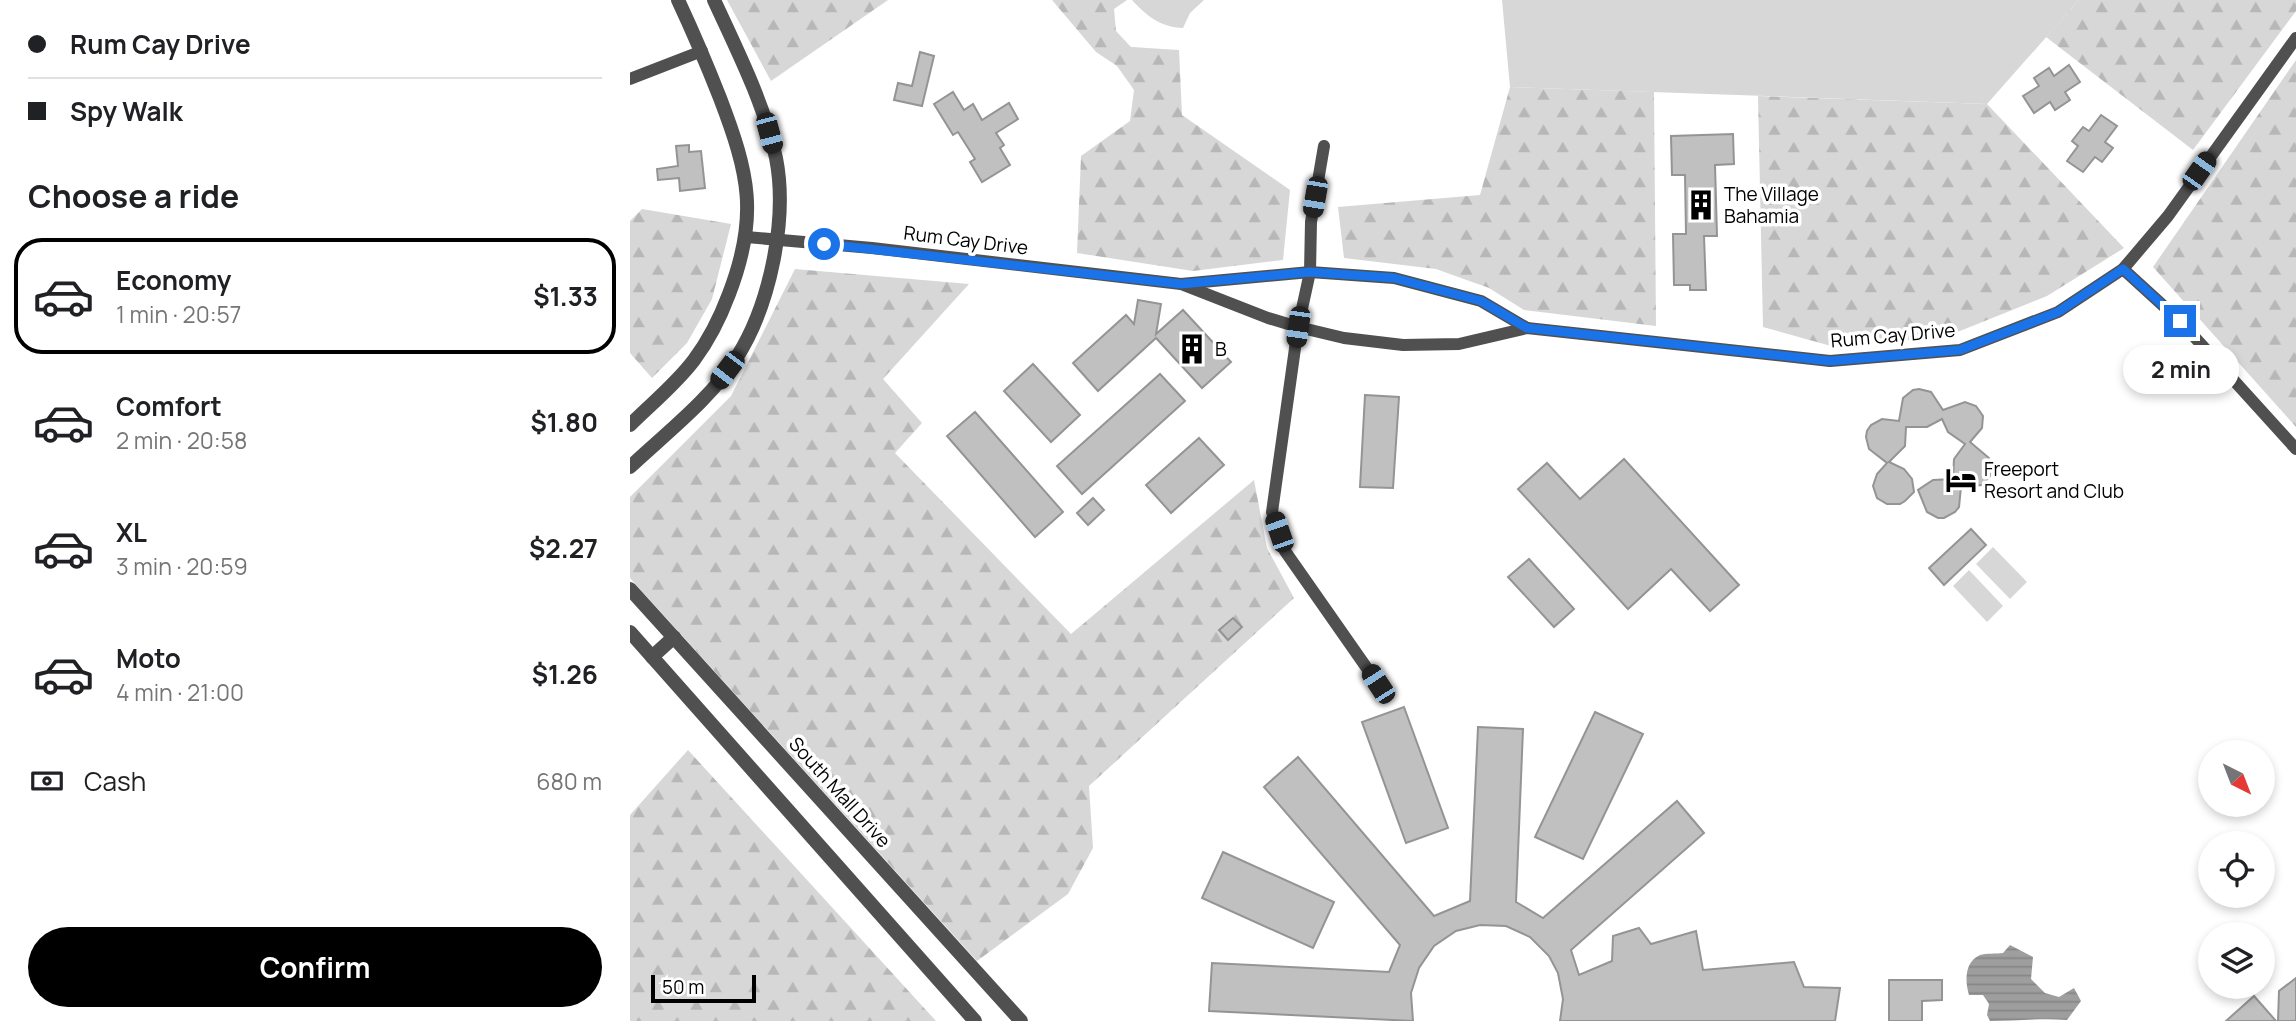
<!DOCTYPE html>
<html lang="en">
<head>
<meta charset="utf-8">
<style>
  :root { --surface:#fff; --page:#f2f2f2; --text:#202124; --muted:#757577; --line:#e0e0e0; --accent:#000 }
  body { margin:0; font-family:Manrope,sans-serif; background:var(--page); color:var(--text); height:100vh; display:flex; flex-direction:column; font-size:26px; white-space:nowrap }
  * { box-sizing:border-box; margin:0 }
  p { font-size:23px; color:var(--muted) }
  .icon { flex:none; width:38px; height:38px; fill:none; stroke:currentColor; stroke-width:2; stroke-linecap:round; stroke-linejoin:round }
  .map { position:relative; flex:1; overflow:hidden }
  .drawer { display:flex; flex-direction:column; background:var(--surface); width:630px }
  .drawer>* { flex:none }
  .guide { display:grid; align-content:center; height:154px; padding:0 28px; background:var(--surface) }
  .needle { width:46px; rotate:138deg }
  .fabs { position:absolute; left:1568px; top:740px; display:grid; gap:14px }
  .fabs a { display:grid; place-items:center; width:77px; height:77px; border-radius:50%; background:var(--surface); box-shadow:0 4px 10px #0003; font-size:35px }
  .scale { position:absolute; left:21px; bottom:18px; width:105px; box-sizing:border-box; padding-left:7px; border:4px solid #000; border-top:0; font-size:19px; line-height:24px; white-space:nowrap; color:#000; -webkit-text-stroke:5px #fff; paint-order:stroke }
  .end { position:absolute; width:32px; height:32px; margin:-16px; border:9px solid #1a73e8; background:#fff; box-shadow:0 0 0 4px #fff }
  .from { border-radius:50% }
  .bubble { position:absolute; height:49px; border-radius:24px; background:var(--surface); box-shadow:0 4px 10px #0003; font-size:23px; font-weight:700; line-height:49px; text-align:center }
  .car { position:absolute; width:21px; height:42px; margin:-21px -10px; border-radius:9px; box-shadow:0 0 5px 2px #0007; background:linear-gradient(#222 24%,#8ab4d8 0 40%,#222 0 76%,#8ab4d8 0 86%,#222 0) }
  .guide b { display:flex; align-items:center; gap:24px; height:66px; font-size:26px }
  .guide b+b { border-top:2px solid var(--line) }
  .guide i { width:18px; height:18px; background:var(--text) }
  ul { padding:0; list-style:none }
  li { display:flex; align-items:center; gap:21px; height:116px; margin:0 14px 10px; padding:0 14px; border:4px solid transparent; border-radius:28px }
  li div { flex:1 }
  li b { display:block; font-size:26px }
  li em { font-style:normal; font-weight:700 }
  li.current { border-color:var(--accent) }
  li>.icon { width:63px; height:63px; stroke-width:1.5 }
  h2 { padding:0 28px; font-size:32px; line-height:84px }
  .pay { display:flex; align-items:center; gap:18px; height:77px; padding:0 28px; font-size:26px }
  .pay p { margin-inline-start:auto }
  .primary-button { display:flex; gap:14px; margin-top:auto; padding:14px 28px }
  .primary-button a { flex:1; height:80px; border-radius:42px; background:var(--accent); color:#fff; font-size:28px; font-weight:700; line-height:80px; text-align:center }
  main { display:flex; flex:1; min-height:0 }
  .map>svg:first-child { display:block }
  .green { fill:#d7d7d7 }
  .forest { fill:url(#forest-firs) }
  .water { fill:url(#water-rules) }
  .building { fill:#c0c0c0; stroke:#949494; stroke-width:2 }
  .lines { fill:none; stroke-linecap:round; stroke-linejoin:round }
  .minor { stroke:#505050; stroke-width:12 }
  .tertiary { stroke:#505050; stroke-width:14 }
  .route { stroke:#1a73e8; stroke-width:9 }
  .labels { text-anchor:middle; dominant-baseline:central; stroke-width:7; stroke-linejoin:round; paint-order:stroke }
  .poi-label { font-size:19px; fill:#000; stroke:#fff; text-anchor:start }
  .street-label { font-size:19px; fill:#000; stroke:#fff }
</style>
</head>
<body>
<main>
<section class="drawer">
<div class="guide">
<b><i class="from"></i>Rum Cay Drive</b>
<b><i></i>Spy Walk</b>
</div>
<h2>Choose a ride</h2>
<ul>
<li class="current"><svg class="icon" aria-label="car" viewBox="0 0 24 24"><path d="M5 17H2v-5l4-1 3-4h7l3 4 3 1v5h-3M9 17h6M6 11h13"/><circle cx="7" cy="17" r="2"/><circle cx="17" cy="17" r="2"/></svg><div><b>Economy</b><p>1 min · 20:57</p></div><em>$1.33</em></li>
<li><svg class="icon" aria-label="car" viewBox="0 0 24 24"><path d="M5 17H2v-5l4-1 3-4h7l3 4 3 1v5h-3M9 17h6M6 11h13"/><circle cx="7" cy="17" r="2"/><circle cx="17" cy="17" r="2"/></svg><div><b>Comfort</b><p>2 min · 20:58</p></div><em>$1.80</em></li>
<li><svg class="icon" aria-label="car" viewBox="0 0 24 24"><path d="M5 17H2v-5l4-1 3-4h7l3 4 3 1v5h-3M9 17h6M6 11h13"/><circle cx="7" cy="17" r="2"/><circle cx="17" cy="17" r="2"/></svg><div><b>XL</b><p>3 min · 20:59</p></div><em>$2.27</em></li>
<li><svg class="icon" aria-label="car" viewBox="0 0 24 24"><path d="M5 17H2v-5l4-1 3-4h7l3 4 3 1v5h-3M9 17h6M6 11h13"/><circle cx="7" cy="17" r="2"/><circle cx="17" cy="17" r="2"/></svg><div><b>Moto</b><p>4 min · 21:00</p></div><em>$1.26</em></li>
</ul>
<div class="pay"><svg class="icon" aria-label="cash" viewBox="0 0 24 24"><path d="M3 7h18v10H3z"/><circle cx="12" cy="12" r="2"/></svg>Cash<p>680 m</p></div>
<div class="primary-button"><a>Confirm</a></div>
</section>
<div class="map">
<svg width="1666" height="1021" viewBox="0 0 1666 1021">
  <defs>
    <pattern id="forest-firs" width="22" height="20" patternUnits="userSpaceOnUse" patternTransform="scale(1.75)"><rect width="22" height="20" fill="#d7d7d7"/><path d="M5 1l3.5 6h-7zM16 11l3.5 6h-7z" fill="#b7b7b7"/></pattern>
    <pattern id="water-rules" width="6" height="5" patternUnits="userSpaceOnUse" patternTransform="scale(1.75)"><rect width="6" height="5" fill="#9e9e9e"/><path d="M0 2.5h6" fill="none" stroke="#868686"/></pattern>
  </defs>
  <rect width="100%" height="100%" fill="#fff"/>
  <g class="green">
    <path d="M502,0H574L560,13L553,28C530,27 517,16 502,0Z"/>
    <path d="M872,0H1449L1357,104L880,87Z"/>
    <path d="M1363,547L1397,582L1380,599L1346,564Z"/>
    <path d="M1339,570L1373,606L1357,622L1323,586Z"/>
  </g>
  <g class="forest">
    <path d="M97,0H258L141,81Z"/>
    <path d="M422,0H497L484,9L486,31L501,47L549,50L552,115L660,190L653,260L563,271L447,253L451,156L500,121L504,90L487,66L466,52Z"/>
    <path d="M1449,0H1666V11L1563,150L1416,37Z"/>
    <path d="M1666,60V427L1523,267Z"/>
    <path d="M880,87L1024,92L1026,326L894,310L859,288L806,269L714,258L708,207L850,195Z"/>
    <path d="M1128,96L1357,104L1494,248L1417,296L1315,337L1201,346L1133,327Z"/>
    <path d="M12,209L101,224L82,299L57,343L22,378L0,353V221Z"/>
    <path d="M165,269L339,284L253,379L292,423L265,453L441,634L624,480L637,548L664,598L459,786L463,848L438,894L347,961L0,578V497L101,396Z"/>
    <path d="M58,750L306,1021H0V815Z"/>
  </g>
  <path class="water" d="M1380,945L1403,957L1401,979L1415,993L1429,997L1444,988L1451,1001L1437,1020C1410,1018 1387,1021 1360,1021L1357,1015L1359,1004L1353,995H1339C1335,982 1334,962 1350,955C1356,953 1366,954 1373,953Z"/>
  <g class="building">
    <path d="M290,52L304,56L292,106L264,100L268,83L282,86Z"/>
    <path d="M1439,65L1450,82L1435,92L1440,100L1425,110L1420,102L1404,113L1393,96L1409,86L1404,78L1419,68L1424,76Z"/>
    <path d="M323,92L334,110L343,104L352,120L379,103L388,119L366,133L374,145L370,148L380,165L352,182L340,162L345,159L328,132L323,135L304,104Z"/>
    <path d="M1471,115L1487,126L1475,142L1483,148L1472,162L1465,157L1453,172L1437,161L1448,146L1442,141L1453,127L1459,131Z"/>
    <path d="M1103,134L1104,164L1085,165L1087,236H1074L1076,290H1060V285H1044L1043,234H1056L1055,175H1042L1041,136Z"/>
    <path d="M59,145V152L71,151L75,188L50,191L49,178L28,180L27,169L48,166L46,146Z"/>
    <path d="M508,300L531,304L526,334L553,310L601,362L572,388L526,338L468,391L443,363L496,315L504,324Z"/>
    <path d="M403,364L450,415L421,442L374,391Z"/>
    <path d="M530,374L555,401L452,494L427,466Z"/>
    <path d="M1289,389L1301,392L1313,410L1335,402L1346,406L1353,416L1352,428L1340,442L1359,458L1361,464L1360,476L1352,485L1331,487L1329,507L1325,512L1314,518H1308L1297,512L1288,490L1303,480L1323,479L1324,459L1335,444L1318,432L1312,419L1297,427H1276L1275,446L1259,462L1274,469L1282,479L1284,492L1275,501L1270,504H1257L1247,498L1243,486L1247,474L1257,463L1239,449L1236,437L1237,431L1241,425L1252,419L1269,421L1273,398L1283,390Z"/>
    <path d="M735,395L769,397L763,488L730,487Z"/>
    <path d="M345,412L433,512L405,537L317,436Z"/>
    <path d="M569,438L594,465L541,513L516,485Z"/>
    <path d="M994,459L1109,585L1080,611L1041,569L998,609L888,489L917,463L950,499Z"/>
    <path d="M463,498L474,510L458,525L447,513Z"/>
    <path d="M1341,529L1356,545L1314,585L1299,568Z"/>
    <path d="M899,559L944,609L924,627L878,577Z"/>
    <path d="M603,618L612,627L598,640L589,630Z"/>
    <path d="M774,707L818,828L776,843L732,722Z"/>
    <path d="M965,712L1013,734L953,859L905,837Z"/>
    <path d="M848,727L893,729L886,902L913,918L1047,801L1074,833L941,950L949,975L982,961L983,936L1009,928L1021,944L1066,931L1073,970L1164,962L1174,987L1210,988L1205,1021H930L933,999L928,973L919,956L900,937L876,926L850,925L826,931L804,946L789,968L781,993L783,1021L579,1011L582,963L759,972L770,945L634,787L668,757L804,916L840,901Z"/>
    <path d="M593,852L704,902L683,948L572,898Z"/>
    <path d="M1666,978V1021H1648L1649,991Z"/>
    <path d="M1259,980H1312V1000L1292,1001V1021H1259Z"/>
    <path d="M1624,996L1646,1021H1596Z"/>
  </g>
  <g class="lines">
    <g class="minor">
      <path d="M0,79L72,51"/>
      <path d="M694,146L681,222L680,272L668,327L642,512L655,551L748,684"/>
      <path d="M116,237L242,248L551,284L680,272L764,278L851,301L897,328"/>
      <path d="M1493,269L1550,321L1666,449"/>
      <path d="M551,284L638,318L668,327L714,338L773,345L829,344L897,328L1200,361L1330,350L1428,312L1493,269L1538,216L1666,38"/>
    </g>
    <g class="tertiary">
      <path d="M0,425C21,404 46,384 64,360C79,340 90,318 99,294C129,216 119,174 90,98C77,65 63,32 48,0"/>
      <path d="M0,467C34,435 83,397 107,357C140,305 158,219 146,158C134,103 107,50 84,0"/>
      <path d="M0,589L391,1021"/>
      <path d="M0,632L345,1021"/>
      <path d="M22,657L44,637"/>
    </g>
  </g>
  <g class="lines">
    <path class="route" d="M194,244L551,284L680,272L764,278L851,301L897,328L1200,361L1330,350L1428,312L1493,269L1550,321"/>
  </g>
  <defs>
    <g id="building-bare" transform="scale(2.415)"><path d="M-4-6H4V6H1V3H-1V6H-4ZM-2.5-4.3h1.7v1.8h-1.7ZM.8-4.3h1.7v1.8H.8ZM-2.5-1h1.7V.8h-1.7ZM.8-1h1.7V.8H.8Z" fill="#000" stroke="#fff" stroke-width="2.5" paint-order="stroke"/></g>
    <g id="hotel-bare" transform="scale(2.415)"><path d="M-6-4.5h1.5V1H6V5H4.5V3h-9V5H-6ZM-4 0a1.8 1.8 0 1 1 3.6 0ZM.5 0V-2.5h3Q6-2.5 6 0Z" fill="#000" stroke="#fff" stroke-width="2.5" paint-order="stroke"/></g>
  </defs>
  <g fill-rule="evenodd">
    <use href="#building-bare" x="1071" y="205"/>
    <use href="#building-bare" x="562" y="349"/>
    <use href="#hotel-bare" x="1331" y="480"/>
  </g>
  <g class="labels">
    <g class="poi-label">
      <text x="1094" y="194">The Village<tspan x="1094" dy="22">Bahamia</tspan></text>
      <text x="585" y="349">B</text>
      <text x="1354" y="469">Freeport<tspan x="1354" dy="22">Resort and Club</tspan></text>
    </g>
    <g class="street-label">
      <text transform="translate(336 240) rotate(7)">Rum Cay Drive</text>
      <text transform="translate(1263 335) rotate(-5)">Rum Cay Drive</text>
      <text transform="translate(210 792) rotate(48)">South Mall Drive</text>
    </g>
  </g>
</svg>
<div class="fabs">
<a><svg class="needle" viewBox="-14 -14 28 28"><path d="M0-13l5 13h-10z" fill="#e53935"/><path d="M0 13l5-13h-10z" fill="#757577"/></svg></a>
<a><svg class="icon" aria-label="locate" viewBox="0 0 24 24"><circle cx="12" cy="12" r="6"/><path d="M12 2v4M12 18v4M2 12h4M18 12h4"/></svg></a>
<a><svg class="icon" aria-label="layers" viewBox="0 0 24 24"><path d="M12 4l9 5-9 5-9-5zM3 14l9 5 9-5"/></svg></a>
</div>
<div class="scale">50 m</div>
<i class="end from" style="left:194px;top:244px"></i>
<i class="end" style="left:1550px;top:321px"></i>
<div class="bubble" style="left:1493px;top:345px;width:116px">2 min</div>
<i class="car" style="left:139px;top:133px;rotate:165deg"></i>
<i class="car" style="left:1569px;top:171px;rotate:35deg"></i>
<i class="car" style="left:685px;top:197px;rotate:190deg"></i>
<i class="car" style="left:668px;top:327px;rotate:188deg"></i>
<i class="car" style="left:97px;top:370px;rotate:217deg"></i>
<i class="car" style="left:649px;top:532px;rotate:341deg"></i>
<i class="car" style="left:748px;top:684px;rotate:327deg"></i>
</div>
</main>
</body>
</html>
